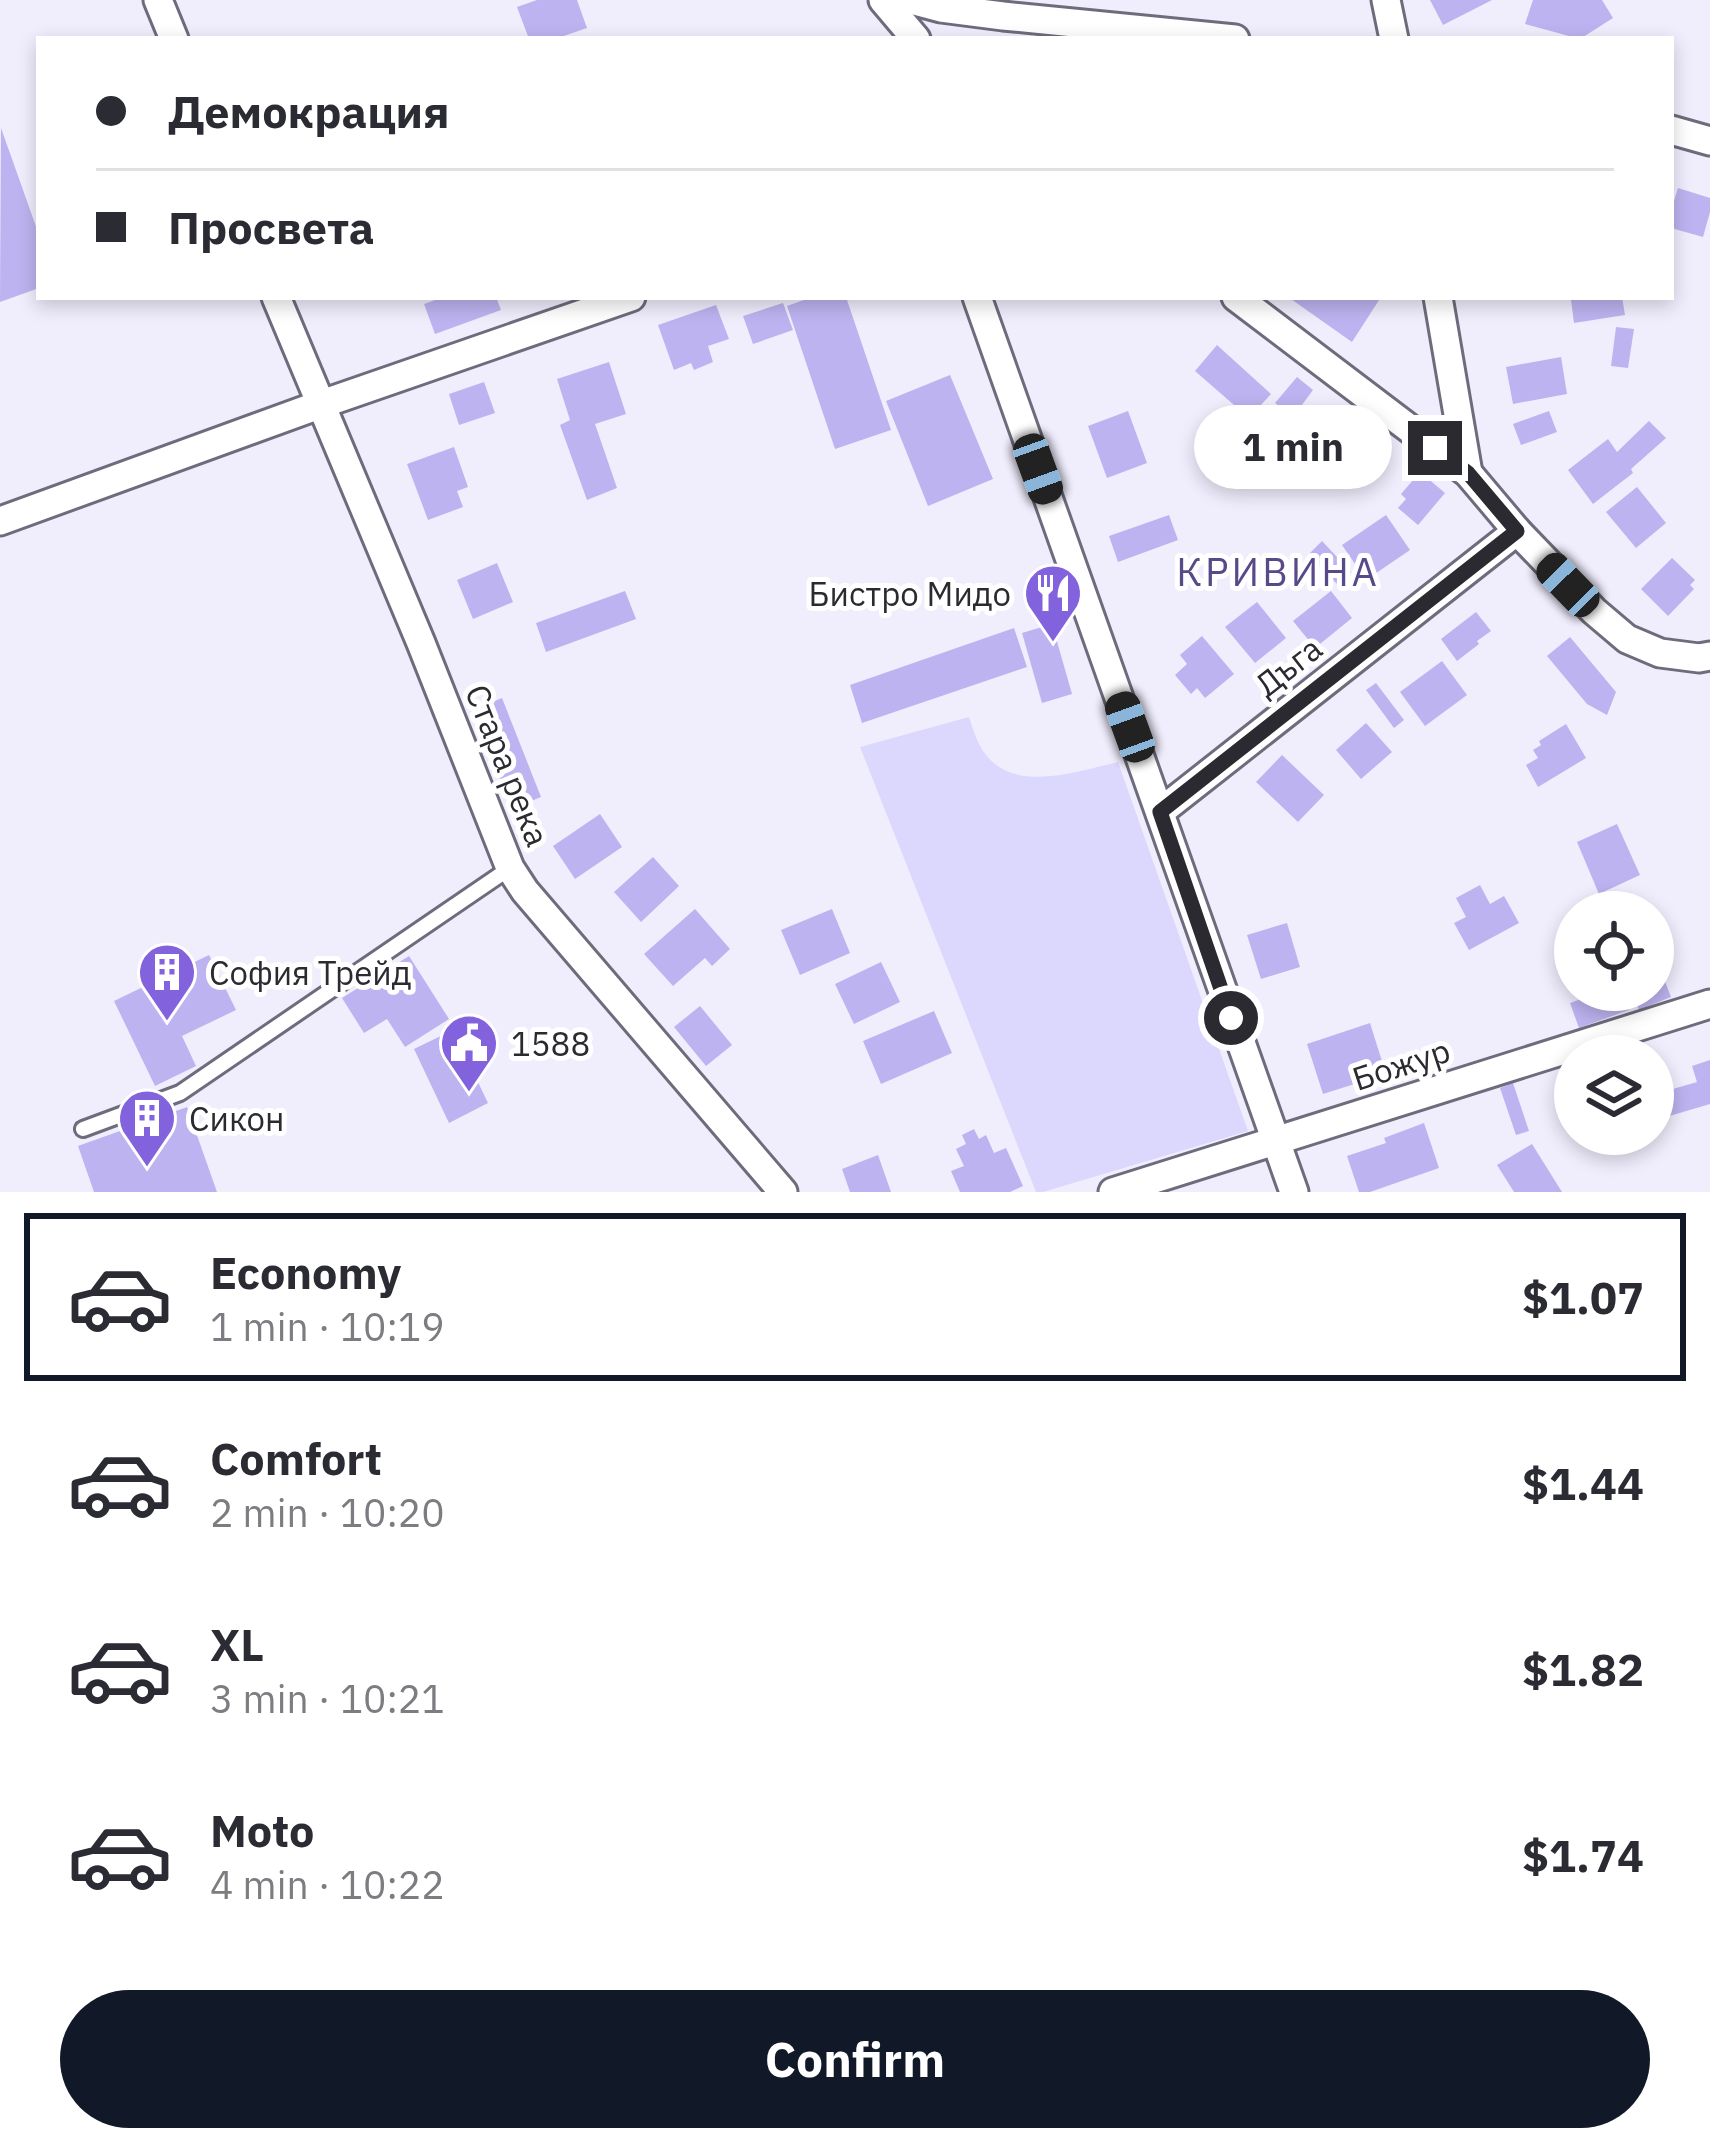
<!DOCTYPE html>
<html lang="en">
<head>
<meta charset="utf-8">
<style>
  :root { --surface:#fff; --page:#f2f2f3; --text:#2b2b33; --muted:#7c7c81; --line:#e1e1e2; --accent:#111827 }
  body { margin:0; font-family:"IBM Plex Sans",sans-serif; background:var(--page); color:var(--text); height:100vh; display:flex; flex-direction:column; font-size:45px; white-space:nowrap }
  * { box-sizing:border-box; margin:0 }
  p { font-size:39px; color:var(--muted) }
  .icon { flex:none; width:66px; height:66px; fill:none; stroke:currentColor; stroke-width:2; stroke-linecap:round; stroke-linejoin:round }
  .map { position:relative; height:1192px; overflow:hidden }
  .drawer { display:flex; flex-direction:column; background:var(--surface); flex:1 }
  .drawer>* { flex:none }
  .guide { position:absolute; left:36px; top:36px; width:1638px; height:264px; border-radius:0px; box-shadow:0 6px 18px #0003; display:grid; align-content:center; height:264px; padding:0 60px; background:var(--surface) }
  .fabs { position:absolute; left:1554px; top:891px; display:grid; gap:24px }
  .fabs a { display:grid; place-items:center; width:120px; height:120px; border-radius:50%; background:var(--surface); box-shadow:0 6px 18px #0003; font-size:60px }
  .end { position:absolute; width:54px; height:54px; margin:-27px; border:15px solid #2b2a31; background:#fff; box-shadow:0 0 0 6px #fff }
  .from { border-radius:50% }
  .bubble { position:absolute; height:84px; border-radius:42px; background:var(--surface); box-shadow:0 6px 18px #0003; font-size:39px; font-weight:800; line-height:84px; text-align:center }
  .car { position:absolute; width:36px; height:72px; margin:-36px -18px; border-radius:15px; box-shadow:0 0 9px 3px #0007; background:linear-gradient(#222 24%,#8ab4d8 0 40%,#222 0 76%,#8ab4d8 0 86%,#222 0) }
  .guide b { display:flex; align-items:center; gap:42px; height:114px; font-size:45px }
  .guide b+b { border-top:3px solid var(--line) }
  .guide i { width:30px; height:30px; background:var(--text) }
  ul { padding:21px 0 0; list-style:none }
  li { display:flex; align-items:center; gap:36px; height:168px; margin:0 24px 18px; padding:0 36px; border:6px solid transparent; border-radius:0px }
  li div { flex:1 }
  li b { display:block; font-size:45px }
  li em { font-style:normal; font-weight:800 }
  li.active { border-color:var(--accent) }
  li>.icon { width:108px; height:108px; stroke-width:1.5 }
  .button { display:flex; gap:24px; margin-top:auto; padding:24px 60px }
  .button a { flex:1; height:138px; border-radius:72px; background:var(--accent); color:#fff; font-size:48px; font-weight:800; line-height:138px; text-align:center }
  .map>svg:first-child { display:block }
  .green { fill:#dcd7fd }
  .building { fill:#bdb3f0 }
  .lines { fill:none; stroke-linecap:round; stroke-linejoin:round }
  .lane-casing { stroke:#6e6c7c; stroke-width:20 }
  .street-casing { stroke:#6e6c7c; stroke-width:33 }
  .lane { stroke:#fff; stroke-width:14 }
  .street { stroke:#fff; stroke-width:27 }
  .route { stroke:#2b2a31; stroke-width:15 }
  .labels { text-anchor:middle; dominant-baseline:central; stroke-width:10; stroke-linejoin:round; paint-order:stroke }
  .poi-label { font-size:33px; fill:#2b2a31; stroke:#fff; text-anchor:start }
  .street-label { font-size:33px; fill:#2b2a31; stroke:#fff }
  .quarter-label { font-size:39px; letter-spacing:3px; fill:#584a89; stroke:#fff }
</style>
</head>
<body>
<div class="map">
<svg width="1710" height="1192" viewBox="0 0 1710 1192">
  <rect width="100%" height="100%" fill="#f0eefd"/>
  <path class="green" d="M969,717C972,726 975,736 979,744C1006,797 1074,772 1118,762L1248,1131L1043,1192H1036L860,747Z"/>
  <g class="building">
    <path d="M537,0H577L587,28L555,39H529L517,7Z"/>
    <path d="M1430,0H1492L1443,25Z"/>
    <path d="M1533,0H1602L1613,18L1580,39L1525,24Z"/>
    <path d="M1,128L39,235V288L0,302Z"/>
    <path d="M1678,188L1710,198V212L1703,237L1671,228V211Z"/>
    <path d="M444,297H496L501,310L435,334L424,304Z"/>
    <path d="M812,297H846L891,430L835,449L787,306Z"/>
    <path d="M1288,297L1333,298L1381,297L1352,342Z"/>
    <path d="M1588,297H1622L1625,315L1574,323L1571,300Z"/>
    <path d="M783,303L793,330L753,344L743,316Z"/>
    <path d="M716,305L729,339L708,346L713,362L694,370L691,363L674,370L658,325Z"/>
    <path d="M1616,327L1634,329L1628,368L1611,366Z"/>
    <path d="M1217,345L1271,394L1249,418L1195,371Z"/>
    <path d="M1561,357L1567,394L1513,404L1506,367Z"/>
    <path d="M609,362L626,414L595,424L617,488L587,500L560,425L570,420L557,379Z"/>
    <path d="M950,375L993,479L928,506L886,401Z"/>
    <path d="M1297,377L1313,390L1293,417L1275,403Z"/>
    <path d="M484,382L495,413L459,425L449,394Z"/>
    <path d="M1128,411L1147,463L1107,478L1088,426Z"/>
    <path d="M1549,411L1557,432L1521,445L1513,424Z"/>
    <path d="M1649,421L1666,438L1631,469L1633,473L1593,504L1568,470L1608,439L1617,452Z"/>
    <path d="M454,447L468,487L457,491L463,507L428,520L407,464Z"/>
    <path d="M1420,472L1445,493L1418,525L1398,508L1406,499L1401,494Z"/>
    <path d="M1637,487L1666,523L1636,548L1606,512Z"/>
    <path d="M1169,515L1178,540L1118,562L1109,536Z"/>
    <path d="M1386,515L1410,550L1366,580L1342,545Z"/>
    <path d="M1322,541L1351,572L1337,584L1309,554Z"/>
    <path d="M1672,558L1695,580L1690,585L1694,589L1668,616L1641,589Z"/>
    <path d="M497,563L513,602L473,619L457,580Z"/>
    <path d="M625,591L636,619L546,652L536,623Z"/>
    <path d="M1331,591L1352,618L1315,648L1293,621Z"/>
    <path d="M1257,602L1286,638L1255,663L1225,627Z"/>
    <path d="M1476,612L1491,631L1477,641L1479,644L1457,661L1441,639Z"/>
    <path d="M1052,624L1072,694L1042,703L1022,633Z"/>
    <path d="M1014,628L1027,667L862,723L850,685Z"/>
    <path d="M1202,636L1234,674L1205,698L1197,688L1191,694L1175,675L1187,664L1180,655Z"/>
    <path d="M1570,637L1616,692L1607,715L1587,704L1547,656Z"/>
    <path d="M1442,661L1467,695L1425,726L1400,692Z"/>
    <path d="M1376,683L1404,720L1394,728L1366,690Z"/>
    <path d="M502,698L541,797L512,809L473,710Z"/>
    <path d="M1366,723L1392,752L1361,779L1336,750Z"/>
    <path d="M1566,724L1586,758L1538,787L1526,765L1538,758L1533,750L1541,745L1539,741Z"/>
    <path d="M1282,755L1324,795L1298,822L1256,782Z"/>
    <path d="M600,814L622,847L575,879L553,846Z"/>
    <path d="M1617,824L1640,875L1599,894L1577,842Z"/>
    <path d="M653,857L679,886L641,922L614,892Z"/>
    <path d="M1480,885L1490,904L1504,896L1519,923L1469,950L1454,923L1466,917L1456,898Z"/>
    <path d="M695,909L730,949L712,966L705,958L673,986L644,954Z"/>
    <path d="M832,909L850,953L800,975L781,930Z"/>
    <path d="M1287,923L1300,967L1261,979L1247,935Z"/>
    <path d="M209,955L236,1010L182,1036L196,1066L155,1086L114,1001Z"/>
    <path d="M409,956L449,1019L405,1047L387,1019L364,1033L342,998Z"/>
    <path d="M881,962L900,1002L854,1024L835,984Z"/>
    <path d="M1664,979L1671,997L1639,1010L1631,990H1653V983Z"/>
    <path d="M1593,990H1621L1629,1010L1579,1028L1570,1003L1595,994Z"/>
    <path d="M700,1006L732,1045L706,1066L674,1027Z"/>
    <path d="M934,1011L952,1053L881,1084L863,1041Z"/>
    <path d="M1370,1023L1386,1074L1323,1094L1307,1044Z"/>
    <path d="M453,1030L488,1103L449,1123L414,1049Z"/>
    <path d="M1710,1060V1104L1666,1117L1659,1093L1697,1082L1692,1066Z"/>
    <path d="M1513,1083L1529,1131L1516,1135L1500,1088Z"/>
    <path d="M187,1107L217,1192H94L78,1146Z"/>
    <path d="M1424,1123L1439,1168L1370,1192H1359L1347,1156L1386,1143L1384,1138Z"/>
    <path d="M974,1129L979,1139L986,1135L994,1153L1006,1148L1023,1186L1010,1192H960L951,1171L964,1166L956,1149L966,1144L962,1135Z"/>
    <path d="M1532,1144L1562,1192H1514L1497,1165Z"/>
    <path d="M878,1155L891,1192H850L842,1169Z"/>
  </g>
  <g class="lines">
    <g class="lane-casing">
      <path id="lane" d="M83,1129L180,1093L510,868"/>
    </g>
    <g class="street-casing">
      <g id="street">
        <path d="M158,0L174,39"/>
        <path d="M883,0L916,39"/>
        <path d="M911,0L941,8L1003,16L1235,39"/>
        <path d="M1386,0L1394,39"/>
        <path d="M1671,130L1710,141"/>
        <path d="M276,297L421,643L510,868L525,891L783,1192"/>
        <path d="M977,297L1294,1192"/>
        <path d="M1236,297L1468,473L1517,531L1594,611L1627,639L1660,653L1699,658L1710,656"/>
        <path d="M1438,297L1468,473"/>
        <path d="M0,521L319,405L631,297"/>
        <path d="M1160,812L1517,531"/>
        <path d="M1113,1192L1710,1004"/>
      </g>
    </g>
    <use href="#lane" class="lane"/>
    <use href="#street" class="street"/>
  </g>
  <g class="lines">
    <path class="route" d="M1231,1018L1160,812L1517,531L1468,473L1435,448"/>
  </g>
  <defs>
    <g id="restaurant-pin" transform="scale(3)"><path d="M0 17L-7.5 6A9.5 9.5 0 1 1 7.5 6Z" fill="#8362dd" stroke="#fff"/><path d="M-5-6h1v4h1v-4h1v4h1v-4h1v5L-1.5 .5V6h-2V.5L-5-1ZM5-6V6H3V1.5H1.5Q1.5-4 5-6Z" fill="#fff"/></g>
    <g id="building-pin" transform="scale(3)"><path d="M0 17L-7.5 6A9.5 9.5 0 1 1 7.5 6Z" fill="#8362dd" stroke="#fff"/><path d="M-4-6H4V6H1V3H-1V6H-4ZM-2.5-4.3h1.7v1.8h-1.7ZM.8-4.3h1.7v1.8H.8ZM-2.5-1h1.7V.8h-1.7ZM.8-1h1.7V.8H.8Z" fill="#fff"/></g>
    <g id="civic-pin" transform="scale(3)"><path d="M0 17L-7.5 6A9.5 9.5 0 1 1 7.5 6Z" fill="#8362dd" stroke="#fff"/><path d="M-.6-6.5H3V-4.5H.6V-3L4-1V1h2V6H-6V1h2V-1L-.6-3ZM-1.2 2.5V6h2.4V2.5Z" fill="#fff"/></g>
  </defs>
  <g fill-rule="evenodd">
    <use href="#restaurant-pin" x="1053" y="593"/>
    <use href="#building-pin" x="167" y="972"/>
    <use href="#civic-pin" x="469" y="1043"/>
    <use href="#building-pin" x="147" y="1118"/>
  </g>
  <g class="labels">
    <g class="poi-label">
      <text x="1011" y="593" text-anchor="end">Бистро Мидо</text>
      <text x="209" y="972">София Трейд</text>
      <text x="511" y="1043">1588</text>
      <text x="189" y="1118">Сикон</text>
    </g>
    <g class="street-label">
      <text transform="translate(1288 666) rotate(-38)">Дъга</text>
      <text transform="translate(508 765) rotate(68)">Стара река</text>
      <text transform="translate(1401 1064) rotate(-18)">Божур</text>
    </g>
    <g class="quarter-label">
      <text x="1278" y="571">КРИВИНА</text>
    </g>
  </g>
</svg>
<div class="fabs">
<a><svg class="icon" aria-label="locate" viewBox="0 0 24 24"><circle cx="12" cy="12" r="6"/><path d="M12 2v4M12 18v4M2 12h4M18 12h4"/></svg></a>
<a><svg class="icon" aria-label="layers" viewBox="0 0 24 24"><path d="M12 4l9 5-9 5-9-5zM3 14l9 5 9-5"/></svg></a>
</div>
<i class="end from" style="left:1231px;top:1018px"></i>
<i class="end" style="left:1435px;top:448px"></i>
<div class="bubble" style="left:1194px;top:405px;width:198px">1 min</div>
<i class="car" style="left:1038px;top:469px;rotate:160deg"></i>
<i class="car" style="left:1568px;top:585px;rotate:316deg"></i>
<i class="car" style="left:1130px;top:727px;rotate:340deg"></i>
<div class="guide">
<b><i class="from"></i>Демокрация</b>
<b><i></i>Просвета</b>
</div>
</div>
<section class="drawer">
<ul>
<li class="active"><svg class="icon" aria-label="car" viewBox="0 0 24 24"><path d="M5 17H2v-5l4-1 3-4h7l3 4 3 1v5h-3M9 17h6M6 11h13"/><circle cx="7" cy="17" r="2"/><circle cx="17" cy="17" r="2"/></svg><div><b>Economy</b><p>1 min · 10:19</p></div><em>$1.07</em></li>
<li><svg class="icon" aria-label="car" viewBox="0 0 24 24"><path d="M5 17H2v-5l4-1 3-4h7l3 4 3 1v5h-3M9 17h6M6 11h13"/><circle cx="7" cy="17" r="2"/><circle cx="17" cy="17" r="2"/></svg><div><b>Comfort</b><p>2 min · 10:20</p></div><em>$1.44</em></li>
<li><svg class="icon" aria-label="car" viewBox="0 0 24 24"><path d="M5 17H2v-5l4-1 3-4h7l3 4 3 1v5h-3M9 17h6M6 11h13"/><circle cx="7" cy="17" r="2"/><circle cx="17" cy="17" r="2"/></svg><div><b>XL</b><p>3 min · 10:21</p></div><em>$1.82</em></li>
<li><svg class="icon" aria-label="car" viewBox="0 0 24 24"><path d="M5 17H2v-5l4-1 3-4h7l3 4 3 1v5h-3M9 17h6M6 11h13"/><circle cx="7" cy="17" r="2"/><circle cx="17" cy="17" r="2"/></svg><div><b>Moto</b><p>4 min · 10:22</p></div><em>$1.74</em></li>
</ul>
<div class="button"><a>Confirm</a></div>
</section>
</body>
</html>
